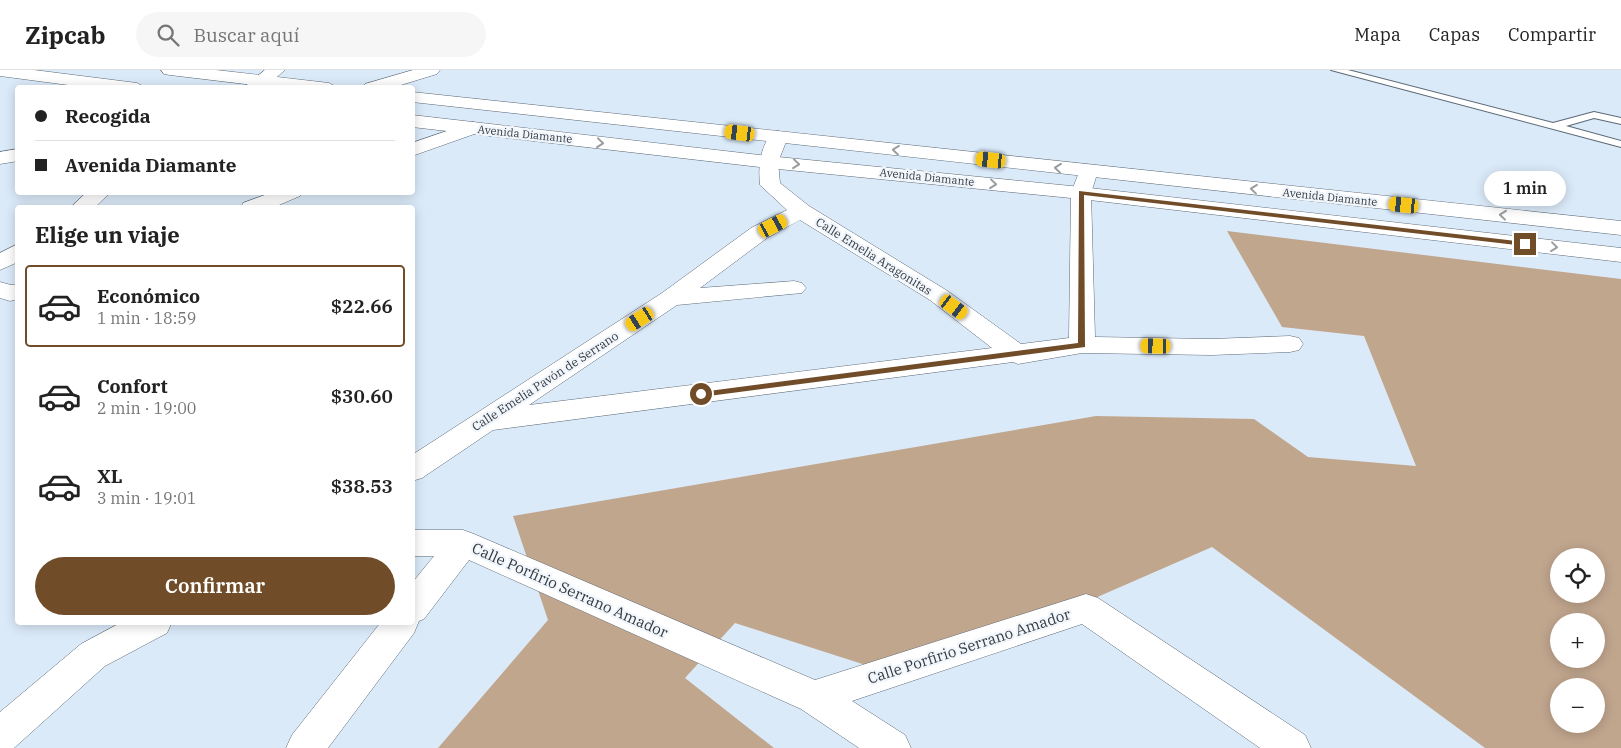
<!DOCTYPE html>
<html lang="es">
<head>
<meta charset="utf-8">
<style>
  :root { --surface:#fff; --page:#f6f6f6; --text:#222; --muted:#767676; --line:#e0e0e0; --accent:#714c28 }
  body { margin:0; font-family:"IBM Plex Serif",serif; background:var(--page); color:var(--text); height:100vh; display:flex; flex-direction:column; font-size:19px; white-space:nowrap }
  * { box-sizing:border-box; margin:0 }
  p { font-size:16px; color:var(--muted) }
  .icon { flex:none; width:28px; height:28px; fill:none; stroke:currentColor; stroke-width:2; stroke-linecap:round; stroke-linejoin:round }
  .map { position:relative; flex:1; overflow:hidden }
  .sheet { position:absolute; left:15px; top:135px; width:400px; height:420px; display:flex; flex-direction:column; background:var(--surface); border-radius:5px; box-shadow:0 2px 12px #0003 }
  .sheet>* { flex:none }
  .hud { position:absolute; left:15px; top:15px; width:400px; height:110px; border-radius:5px; box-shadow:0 2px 12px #0003; display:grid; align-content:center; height:110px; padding:0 20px; background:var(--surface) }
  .tools { position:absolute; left:1550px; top:478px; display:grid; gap:10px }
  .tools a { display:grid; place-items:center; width:55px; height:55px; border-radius:50%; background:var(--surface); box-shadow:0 2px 12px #0003; font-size:25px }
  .end { position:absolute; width:22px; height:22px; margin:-11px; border:6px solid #714c28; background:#fff; box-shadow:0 0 0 2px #fff }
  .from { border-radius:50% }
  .bubble { position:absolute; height:35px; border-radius:18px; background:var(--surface); box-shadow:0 2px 12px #0003; font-size:16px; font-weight:600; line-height:35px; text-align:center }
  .car { position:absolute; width:15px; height:30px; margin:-15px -8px; border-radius:6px; box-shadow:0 0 4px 1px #0007; background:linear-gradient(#f5c518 24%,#345 0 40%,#f5c518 0 76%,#345 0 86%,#f5c518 0) }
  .hud b { display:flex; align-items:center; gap:18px; height:48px; font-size:19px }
  .hud b+b { border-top:1px solid var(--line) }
  .hud i { width:12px; height:12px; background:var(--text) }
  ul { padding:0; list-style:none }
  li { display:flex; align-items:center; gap:15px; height:82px; margin:0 10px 8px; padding:0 10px; border:2px solid transparent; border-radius:5px }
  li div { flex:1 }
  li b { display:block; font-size:19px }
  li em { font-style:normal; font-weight:600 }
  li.selected { border-color:var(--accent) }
  li>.icon { width:45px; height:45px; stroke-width:1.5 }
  h2 { padding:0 20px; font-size:22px; line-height:60px }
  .button { display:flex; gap:10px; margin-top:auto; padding:10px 20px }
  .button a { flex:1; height:58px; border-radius:30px; background:var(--accent); color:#fff; font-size:20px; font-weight:600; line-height:58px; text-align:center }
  header { display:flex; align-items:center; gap:30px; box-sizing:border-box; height:70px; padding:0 25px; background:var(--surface); border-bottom:1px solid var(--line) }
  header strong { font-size:24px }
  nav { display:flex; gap:28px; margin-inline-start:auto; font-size:18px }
  .search { width:350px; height:45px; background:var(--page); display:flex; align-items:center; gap:12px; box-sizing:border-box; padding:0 18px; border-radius:28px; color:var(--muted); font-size:19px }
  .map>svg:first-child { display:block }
  .forest { fill:#c1a68e; fill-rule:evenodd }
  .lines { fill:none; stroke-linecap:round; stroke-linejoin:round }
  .service-casing { stroke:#5c6976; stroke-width:2 }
  .minor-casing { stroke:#5c6976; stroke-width:1 }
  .secondary-casing { stroke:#5c6976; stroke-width:1 }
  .service { fill:#fff; fill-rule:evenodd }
  .minor { fill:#fff; fill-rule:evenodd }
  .secondary { fill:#fff; fill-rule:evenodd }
  .oneway { stroke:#9a9c9f }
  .route { fill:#714c28 }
  .labels { text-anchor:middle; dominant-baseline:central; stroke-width:4.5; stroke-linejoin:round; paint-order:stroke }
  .far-street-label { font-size:11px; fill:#343a3f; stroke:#f0f6fc }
  .street-label { font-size:12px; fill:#343a3f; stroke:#f0f6fc }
  .near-street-label { font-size:15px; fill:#343a3f; stroke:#f0f6fc }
</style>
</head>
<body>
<header>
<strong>Zipcab</strong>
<div class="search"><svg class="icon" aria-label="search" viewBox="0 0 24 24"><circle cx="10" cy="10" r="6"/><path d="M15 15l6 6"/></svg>Buscar aquí</div>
<nav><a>Mapa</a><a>Capas</a><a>Compartir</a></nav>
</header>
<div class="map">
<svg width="1621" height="678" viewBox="0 0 1621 678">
  <rect width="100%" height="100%" fill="#dbeaf9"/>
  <path class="forest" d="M1227,161L1621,209V678H1485L1212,477L909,609L735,553L685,608L774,678H438L548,550L513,446L1096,346L1254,349L1308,387L1416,396L1364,266L1282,257ZM1559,486H1596V524H1559ZM1559,551H1596V589H1559ZM1559,616H1596V654H1559Z"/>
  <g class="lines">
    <g class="service-casing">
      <path id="service" d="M1331,0H1348L1553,53L1594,42L1621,48V54L1594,48L1566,56L1621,71V77Z"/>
    </g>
    <g class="minor-casing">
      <g id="minor">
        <path d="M265,0H285L264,18H243Z"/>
        <path d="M413,0H440L437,4L391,18H362L365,14Z"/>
        <path d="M473,52L480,54L482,58L480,62L412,86V73Z"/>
        <path d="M778,61L785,63L788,67L778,92L780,113L809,136L946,220L1021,274L1069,268L1071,123L1081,97L1088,95L1095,97L1098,101L1091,123L1095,267L1212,269L1290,266L1299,268L1303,274L1299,280L1290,282L1212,285L1082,283L1018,294L1013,292L493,360L422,408L412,411V385L662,223L751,158L787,140L760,115C758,96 760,80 771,63ZM800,150L930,230L992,278L529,335L677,235L802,223L806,218L802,213L794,211L700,218L767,168Z"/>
        <path d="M18,79V91L0,94V82Z"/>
        <path d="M87,122H111L94,138H70Z"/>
        <path d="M273,122H303L300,126L272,138H241L243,133Z"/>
        <path d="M18,174V192L0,200V183Z"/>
        <path d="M0,212L11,215L18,214V229L10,231L0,228Z"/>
        <path d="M412,460H463L474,464L815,610L1086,524L1098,528L1305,665L1311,678H1260L1082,554L852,631L905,665L911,678H859L801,639L469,490L424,549L419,551L414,563L328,678H286L292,665L381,552H412V513L434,486H412Z"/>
        <path d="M122,552H172L167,563L105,596L14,678H0V642L81,574Z"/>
      </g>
    </g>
    <g class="secondary-casing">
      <g id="secondary">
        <path d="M0,0H34L137,13L146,18H91L0,6Z"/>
        <path d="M161,0H216L329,13L338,18H278L170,5L164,4Z"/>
        <path d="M412,22L1621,151V165L412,32Z"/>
        <path d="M412,45L768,86L1081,117L1621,178V192L1081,129L768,98L412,57Z"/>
      </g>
    </g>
    <use href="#service" class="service"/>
    <use href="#minor" class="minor"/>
    <use href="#secondary" class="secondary"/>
  </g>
  <defs><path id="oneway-chevron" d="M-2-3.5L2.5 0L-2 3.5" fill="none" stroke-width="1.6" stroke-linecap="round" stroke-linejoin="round" transform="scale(1.25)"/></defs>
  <g class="oneway">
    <use href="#oneway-chevron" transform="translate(600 73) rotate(6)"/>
    <use href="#oneway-chevron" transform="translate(896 80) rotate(-174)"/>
    <use href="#oneway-chevron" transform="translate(796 94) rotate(6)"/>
    <use href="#oneway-chevron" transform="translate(1058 98) rotate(-174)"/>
    <use href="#oneway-chevron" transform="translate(993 114) rotate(6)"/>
    <use href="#oneway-chevron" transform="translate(1254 119) rotate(-174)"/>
    <use href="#oneway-chevron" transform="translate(1503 145) rotate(-174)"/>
    <use href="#oneway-chevron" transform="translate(1554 177) rotate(7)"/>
  </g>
  <path class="route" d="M1079,121L1525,172L1528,174L1525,176L1084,125L1085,277L701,327L697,324L701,322L1078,273Z"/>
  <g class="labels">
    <g class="far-street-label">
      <text transform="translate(525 64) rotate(6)">Avenida Diamante</text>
      <text transform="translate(927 107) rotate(6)">Avenida Diamante</text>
      <text transform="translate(1330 127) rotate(6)">Avenida Diamante</text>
    </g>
    <g class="street-label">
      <text transform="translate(874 186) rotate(32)">Calle Emelia Aragonitas</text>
      <text transform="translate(545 311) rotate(-33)">Calle Emelia Pavón de Serrano</text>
    </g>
    <g class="near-street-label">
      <text transform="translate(570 520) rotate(24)">Calle Porfirio Serrano Amador</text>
      <text transform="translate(969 576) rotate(-18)">Calle Porfirio Serrano Amador</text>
    </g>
  </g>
</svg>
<div class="tools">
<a><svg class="icon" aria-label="locate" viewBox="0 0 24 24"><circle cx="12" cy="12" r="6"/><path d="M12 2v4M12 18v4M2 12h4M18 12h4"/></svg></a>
<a>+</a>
<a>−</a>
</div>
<i class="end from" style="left:701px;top:324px"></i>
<i class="end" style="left:1525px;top:174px"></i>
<div class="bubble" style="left:1484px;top:101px;width:82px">1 min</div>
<i class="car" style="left:740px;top:63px;rotate:277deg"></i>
<i class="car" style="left:991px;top:90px;rotate:276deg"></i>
<i class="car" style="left:1404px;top:135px;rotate:276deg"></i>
<i class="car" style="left:773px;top:156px;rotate:62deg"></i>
<i class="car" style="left:954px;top:237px;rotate:126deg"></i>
<i class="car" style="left:640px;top:249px;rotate:237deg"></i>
<i class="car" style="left:1156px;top:276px;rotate:271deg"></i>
<div class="hud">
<b><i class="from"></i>Recogida</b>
<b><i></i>Avenida Diamante</b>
</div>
<section class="sheet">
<h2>Elige un viaje</h2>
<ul>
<li class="selected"><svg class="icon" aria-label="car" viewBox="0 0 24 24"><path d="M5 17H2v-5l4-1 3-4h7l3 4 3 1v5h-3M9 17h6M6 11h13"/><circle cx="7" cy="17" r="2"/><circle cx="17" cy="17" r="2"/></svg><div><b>Económico</b><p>1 min · 18:59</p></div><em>$22.66</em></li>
<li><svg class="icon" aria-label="car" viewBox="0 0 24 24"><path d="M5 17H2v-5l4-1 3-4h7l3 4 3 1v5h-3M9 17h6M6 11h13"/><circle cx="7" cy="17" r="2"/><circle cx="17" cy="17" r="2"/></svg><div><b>Confort</b><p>2 min · 19:00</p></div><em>$30.60</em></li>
<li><svg class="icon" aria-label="car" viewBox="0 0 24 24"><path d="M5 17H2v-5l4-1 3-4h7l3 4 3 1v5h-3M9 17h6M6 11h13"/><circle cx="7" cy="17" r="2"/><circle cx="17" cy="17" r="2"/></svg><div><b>XL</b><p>3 min · 19:01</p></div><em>$38.53</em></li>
</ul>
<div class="button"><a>Confirmar</a></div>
</section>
</div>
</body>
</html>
